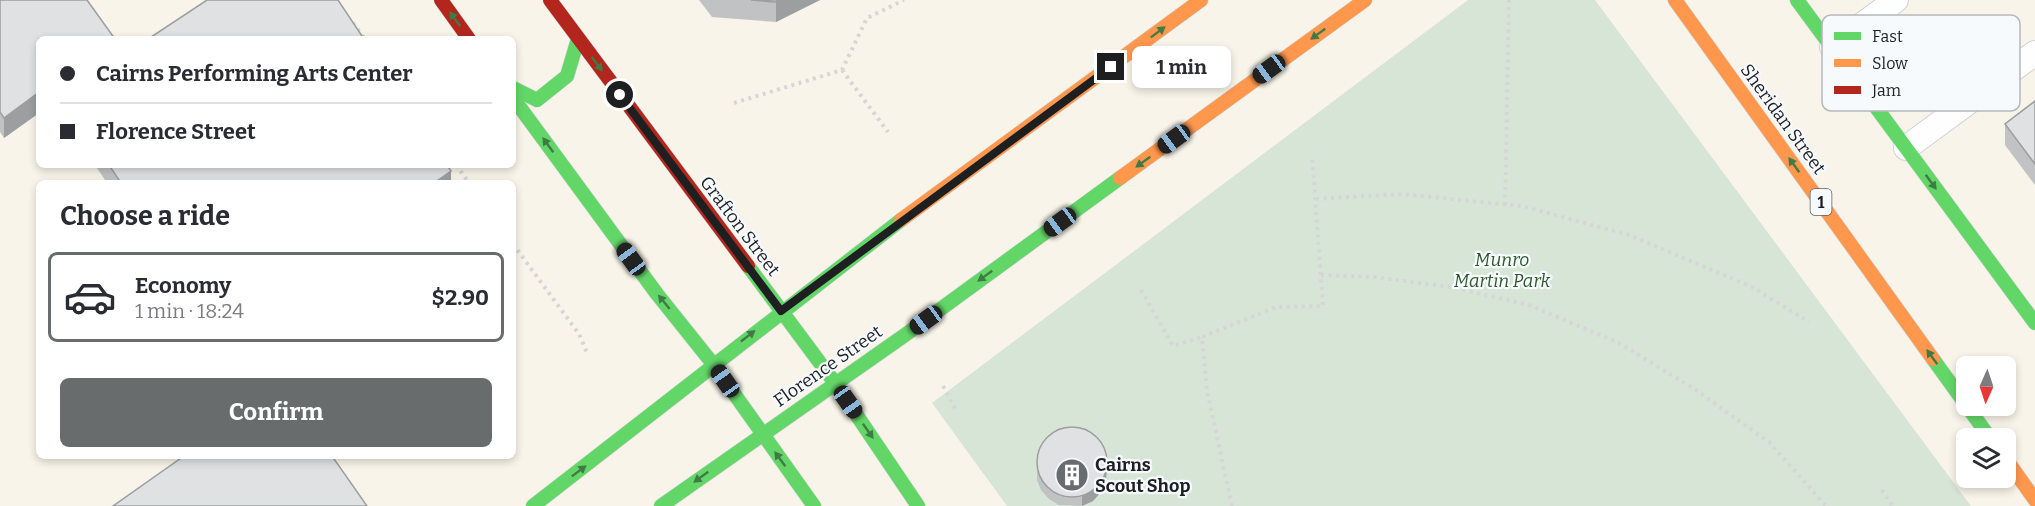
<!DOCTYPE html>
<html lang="en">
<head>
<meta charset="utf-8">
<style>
  :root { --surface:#fff; --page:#f7f7f7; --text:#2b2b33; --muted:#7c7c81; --line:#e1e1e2; --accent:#696c6d }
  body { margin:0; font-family:Bitter,serif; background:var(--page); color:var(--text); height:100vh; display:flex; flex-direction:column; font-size:22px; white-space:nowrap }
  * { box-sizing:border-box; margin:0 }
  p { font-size:20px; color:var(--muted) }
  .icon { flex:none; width:33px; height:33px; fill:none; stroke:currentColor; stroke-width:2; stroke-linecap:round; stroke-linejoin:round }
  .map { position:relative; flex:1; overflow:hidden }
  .sheet { position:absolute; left:36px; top:180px; width:480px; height:279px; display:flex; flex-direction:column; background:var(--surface); border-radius:9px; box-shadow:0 3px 9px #0003 }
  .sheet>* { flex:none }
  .top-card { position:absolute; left:36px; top:36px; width:480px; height:132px; border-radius:9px; box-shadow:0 3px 9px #0003; display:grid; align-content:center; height:132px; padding:0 24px; background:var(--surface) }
  .needle { width:39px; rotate:183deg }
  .fabs { position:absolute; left:1956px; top:356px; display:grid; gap:12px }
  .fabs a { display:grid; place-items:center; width:60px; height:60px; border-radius:9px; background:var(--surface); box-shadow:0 3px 9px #0003; font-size:30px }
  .end { position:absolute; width:27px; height:27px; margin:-14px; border:8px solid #1d1f20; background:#fff; box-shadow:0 0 0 3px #fff }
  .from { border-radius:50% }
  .bubble { position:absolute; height:42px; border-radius:9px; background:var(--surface); box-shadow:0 3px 9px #0003; font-size:20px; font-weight:700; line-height:42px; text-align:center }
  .car { position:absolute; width:18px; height:36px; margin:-18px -9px; border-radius:8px; box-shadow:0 0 4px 2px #0007; background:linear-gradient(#222 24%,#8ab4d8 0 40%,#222 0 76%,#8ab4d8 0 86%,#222 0) }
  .top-card b { display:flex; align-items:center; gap:21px; height:57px; font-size:22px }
  .top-card b+b { border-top:2px solid var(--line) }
  .top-card i { width:15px; height:15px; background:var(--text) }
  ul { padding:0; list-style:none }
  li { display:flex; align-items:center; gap:18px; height:90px; margin:0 12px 9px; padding:0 12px; border:3px solid var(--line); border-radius:9px }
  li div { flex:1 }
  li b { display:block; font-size:22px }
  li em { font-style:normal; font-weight:700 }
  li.selected { border-color:var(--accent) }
  li>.icon { width:54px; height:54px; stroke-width:1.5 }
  h2 { padding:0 24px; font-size:27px; line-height:72px }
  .action { display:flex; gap:12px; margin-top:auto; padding:12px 24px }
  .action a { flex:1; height:69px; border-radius:9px; background:var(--accent); color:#fff; font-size:24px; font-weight:700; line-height:69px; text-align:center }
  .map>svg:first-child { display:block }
  .commercial { fill:#f8f4e9; fill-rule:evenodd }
  .green { fill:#d7e5d7 }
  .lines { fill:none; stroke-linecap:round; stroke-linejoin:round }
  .lane-casing { stroke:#d0d2d3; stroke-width:26 }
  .fast-casing { stroke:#d0d2d3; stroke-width:15 }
  .slow-casing { stroke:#d0d2d3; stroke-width:15 }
  .jam-casing { stroke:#d0d2d3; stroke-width:15 }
  .path { stroke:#d6d6d7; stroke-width:4; stroke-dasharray:3 4.5; stroke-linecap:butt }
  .lane { stroke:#fefeff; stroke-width:24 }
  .fast { stroke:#63d668; stroke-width:14 }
  .slow { stroke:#ff974d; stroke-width:14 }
  .jam { stroke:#b3261e; stroke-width:14 }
  .wall { fill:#c0c2c3 }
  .shaded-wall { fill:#9c9e9f }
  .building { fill:#dfe1e3; stroke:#9c9e9f; stroke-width:1.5 }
  .oneway { fill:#407a44 }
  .route { stroke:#1d1f20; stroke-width:8 }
  .labels { text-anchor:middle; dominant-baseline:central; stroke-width:4.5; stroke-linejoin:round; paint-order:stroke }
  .shield { fill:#f6fafd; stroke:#5e6162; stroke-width:1.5 }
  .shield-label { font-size:16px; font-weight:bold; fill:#1d1f20 }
  .street-label { font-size:18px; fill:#1d1f20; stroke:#f6fafd }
  .park-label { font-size:18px; font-style:italic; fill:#2e592b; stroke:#f6fafd }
  .poi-label { font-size:18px; font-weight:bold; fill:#1d1f20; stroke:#f6fafd; text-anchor:start }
  .key { fill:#f6fafd; stroke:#b5b8bb; stroke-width:1.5 }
  .key-label { font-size:16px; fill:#1d1f20 }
</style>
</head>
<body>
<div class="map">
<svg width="2035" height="506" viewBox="0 0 2035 506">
  <rect width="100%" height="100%" fill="#f7fafc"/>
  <path class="commercial" d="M0,0H2035V506H0ZM39,39H513V165H39ZM39,183H513V456H39ZM1966,366H2006V405H1966ZM1966,438H2006V477H1966Z"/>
  <path class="green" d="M1468,0H1595L1971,506H1007L932,403Z"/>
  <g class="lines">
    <g class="lane-casing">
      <g id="lane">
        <path d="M1832,47L1896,0"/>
        <path d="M1906,148L2035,53"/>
      </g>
    </g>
    <g class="fast-casing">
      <g id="fast">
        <path d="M1797,0L2035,323"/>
        <path d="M513,88L537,100L567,76L578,39"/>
        <path d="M513,98L657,294L713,364L814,506"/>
        <path d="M748,266L835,383L918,506"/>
        <path d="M1933,359L1990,438"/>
        <path d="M533,506L901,220"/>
        <path d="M661,506L905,335L1120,178"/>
      </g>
    </g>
    <g class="slow-casing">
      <g id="slow">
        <path d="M1675,0L1933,359"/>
        <path d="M1120,178L1365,0"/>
        <path d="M901,220L1201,0"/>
        <path d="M2006,459L2035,500"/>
      </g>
    </g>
    <g class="jam-casing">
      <g id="jam">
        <path d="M441,0L469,39"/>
        <path d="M550,0L748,266"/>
      </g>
    </g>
    <g class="path">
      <path d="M353,23L365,39"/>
      <path d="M842,70L888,132"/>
      <path d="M734,103L842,70L867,18L904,0"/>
      <path d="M456,165L469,183"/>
      <path d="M1316,199L1401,194L1522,206L1629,235L1752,287L1809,322"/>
      <path d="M1505,205L1509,0"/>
      <path d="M513,244L579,334L588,355"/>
      <path d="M1321,275L1374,277L1451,287L1529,305L1619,343L1696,390L1770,443L1826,506"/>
      <path d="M1141,290L1173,346L1202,337"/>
      <path d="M943,386L957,412"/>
      <path d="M1882,490L1892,506"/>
      <path d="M1232,506L1207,391L1202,337L1276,307L1323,306L1312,155"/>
    </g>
    <use href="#lane" class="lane"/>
    <use href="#fast" class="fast"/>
    <use href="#slow" class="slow"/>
    <use href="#jam" class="jam"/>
  </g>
  <g class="wall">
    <path d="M0,0L39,39V113L4,138L0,132Z"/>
    <path d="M699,0H820L776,22L712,17Z"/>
    <path d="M2035,101V185L2005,145V124Z"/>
    <path d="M95,165H447L451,183H107Z"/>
    <path d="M1107,470L1106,481L1101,492L1093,501L1082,506L1059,505L1049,499L1041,490L1037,480V471Z"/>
  </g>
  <g class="shaded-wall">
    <path d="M780,0H820L776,22V2Z"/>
    <path d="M39,92V113L4,138V118Z"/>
    <path d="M451,171V183H434Z"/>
    <path d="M1107,460L1106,481L1101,492L1093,501L1082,506V496Z"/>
  </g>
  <g class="building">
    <path d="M0,0H87L115,39H39V92L4,118L0,112Z"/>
    <path d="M207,0H338L364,39H148Z"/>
    <path d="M751,0H780L776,2Z"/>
    <path d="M2035,101V164L2005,124Z"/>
    <path d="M109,165H447L451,171L434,183H121Z"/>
    <circle cx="1072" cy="462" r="35"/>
    <path d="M184,456H332L367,506H113Z"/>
  </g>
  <defs><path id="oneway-solid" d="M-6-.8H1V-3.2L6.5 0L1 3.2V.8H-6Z" transform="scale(1.5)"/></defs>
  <g class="oneway">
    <use href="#oneway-solid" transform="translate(455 19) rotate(-126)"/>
    <use href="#oneway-solid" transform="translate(1158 32) rotate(-37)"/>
    <use href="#oneway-solid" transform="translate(1318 34) rotate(144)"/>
    <use href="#oneway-solid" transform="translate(597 64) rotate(53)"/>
    <use href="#oneway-solid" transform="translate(548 145) rotate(-126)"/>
    <use href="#oneway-solid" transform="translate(1143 162) rotate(144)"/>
    <use href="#oneway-solid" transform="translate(1794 165) rotate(-126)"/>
    <use href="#oneway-solid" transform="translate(1931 182) rotate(54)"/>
    <use href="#oneway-solid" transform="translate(985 276) rotate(144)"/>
    <use href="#oneway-solid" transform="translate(664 302) rotate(-129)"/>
    <use href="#oneway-solid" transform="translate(748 336) rotate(-38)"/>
    <use href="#oneway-solid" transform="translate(1932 357) rotate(-126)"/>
    <use href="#oneway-solid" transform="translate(868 431) rotate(55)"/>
    <use href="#oneway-solid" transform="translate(780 459) rotate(-126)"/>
    <use href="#oneway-solid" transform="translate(579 471) rotate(-37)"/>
    <use href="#oneway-solid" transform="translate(701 477) rotate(144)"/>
  </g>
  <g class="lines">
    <path class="route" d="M620,95L781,311L1111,67"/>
  </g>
  <defs>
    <g id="building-disc" transform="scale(1.725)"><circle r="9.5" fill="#696c6d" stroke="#f6fafd"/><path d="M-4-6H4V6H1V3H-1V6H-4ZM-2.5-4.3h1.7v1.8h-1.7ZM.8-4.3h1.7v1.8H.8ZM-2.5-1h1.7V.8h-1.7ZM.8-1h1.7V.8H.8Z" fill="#fff"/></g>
  </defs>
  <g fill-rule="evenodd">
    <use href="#building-disc" x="1072" y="475"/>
  </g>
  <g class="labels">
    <rect class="shield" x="1810.5" y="189" width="21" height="26" rx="4.5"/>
    <g class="shield-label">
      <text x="1821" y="202">1</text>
    </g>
    <g class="street-label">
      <text transform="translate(1783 119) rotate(54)">Sheridan Street</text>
      <text transform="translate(740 226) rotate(53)">Grafton Street</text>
      <text transform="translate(828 366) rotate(-35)">Florence Street</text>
    </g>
    <g class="park-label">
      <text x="1502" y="260">Munro<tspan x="1502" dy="21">Martin Park</tspan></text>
    </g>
    <g class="poi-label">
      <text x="1095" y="465">Cairns<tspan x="1095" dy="21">Scout Shop</tspan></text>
    </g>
  </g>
  <rect x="1822" y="15" width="198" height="96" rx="9" class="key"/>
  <rect x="1834" y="32" width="27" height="8" fill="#63d668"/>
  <rect x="1834" y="59" width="27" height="8" fill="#ff974d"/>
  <rect x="1834" y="86" width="27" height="8" fill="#b3261e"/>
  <g class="key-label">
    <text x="1872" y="42">Fast</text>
    <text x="1872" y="69">Slow</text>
    <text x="1872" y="96">Jam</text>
  </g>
</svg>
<div class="fabs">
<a><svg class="needle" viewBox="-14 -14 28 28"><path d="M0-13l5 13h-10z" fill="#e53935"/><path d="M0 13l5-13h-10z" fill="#7c7c81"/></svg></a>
<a><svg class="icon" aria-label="layers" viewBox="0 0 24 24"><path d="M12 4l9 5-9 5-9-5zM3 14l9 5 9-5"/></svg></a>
</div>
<i class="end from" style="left:620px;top:95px"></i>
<i class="end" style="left:1111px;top:67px"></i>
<div class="bubble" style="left:1132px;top:46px;width:99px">1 min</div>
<i class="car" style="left:1269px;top:69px;rotate:234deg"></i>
<i class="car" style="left:1174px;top:139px;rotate:234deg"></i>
<i class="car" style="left:1060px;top:222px;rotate:234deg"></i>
<i class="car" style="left:631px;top:259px;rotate:324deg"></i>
<i class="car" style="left:926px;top:320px;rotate:234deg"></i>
<i class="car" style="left:725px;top:381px;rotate:325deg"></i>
<i class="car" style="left:848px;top:402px;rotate:145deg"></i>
<div class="top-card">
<b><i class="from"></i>Cairns Performing Arts Center</b>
<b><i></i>Florence Street</b>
</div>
<section class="sheet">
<h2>Choose a ride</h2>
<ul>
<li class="selected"><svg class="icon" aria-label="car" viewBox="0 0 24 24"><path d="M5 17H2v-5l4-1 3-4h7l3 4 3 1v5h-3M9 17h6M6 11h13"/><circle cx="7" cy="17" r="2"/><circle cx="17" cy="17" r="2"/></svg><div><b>Economy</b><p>1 min · 18:24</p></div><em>$2.90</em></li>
</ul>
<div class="action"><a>Confirm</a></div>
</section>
</div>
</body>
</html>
